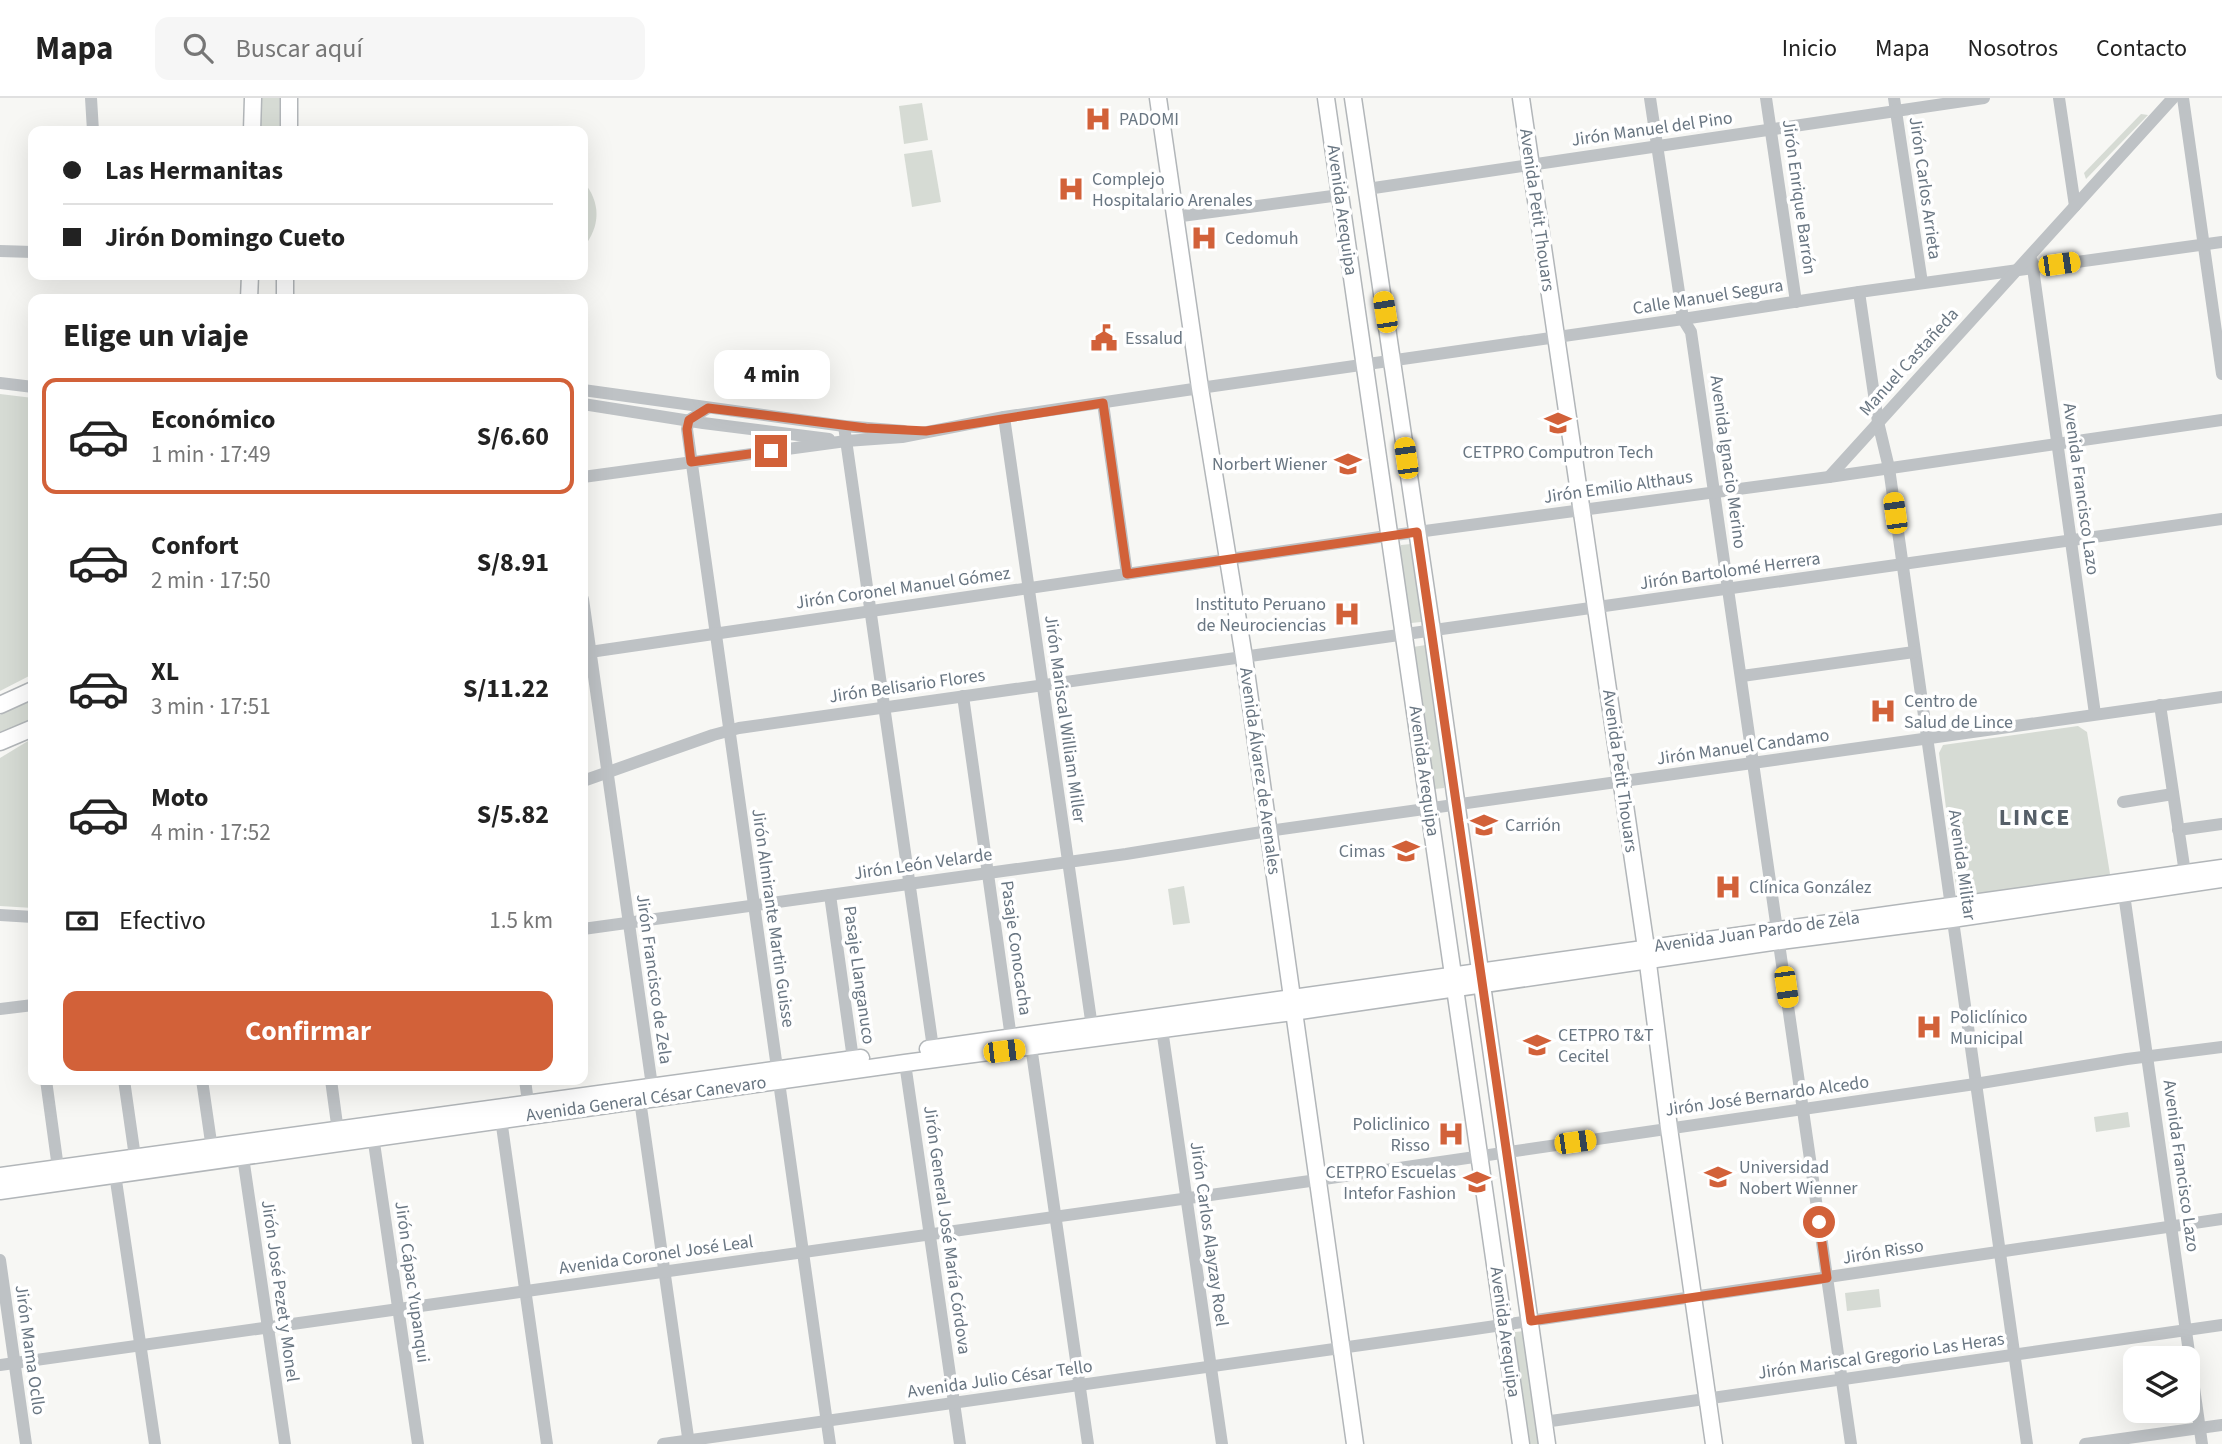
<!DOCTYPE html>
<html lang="es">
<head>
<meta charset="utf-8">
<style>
  :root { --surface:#fff; --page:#f6f6f6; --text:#222; --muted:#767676; --line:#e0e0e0; --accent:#d26139 }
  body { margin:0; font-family:"Source Sans 3",sans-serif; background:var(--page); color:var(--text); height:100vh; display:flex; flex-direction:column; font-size:26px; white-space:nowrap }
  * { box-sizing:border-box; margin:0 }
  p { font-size:23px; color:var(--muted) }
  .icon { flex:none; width:38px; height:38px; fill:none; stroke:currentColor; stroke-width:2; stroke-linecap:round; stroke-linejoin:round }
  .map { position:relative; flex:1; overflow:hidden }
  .sheet { position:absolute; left:28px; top:196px; width:560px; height:791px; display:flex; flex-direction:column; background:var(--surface); border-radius:14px; box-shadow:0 7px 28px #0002 }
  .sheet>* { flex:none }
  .hud { position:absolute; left:28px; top:28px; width:560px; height:154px; border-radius:14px; box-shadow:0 7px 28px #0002; display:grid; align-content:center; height:154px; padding:0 35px; background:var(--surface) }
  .controls { position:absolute; left:2123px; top:1248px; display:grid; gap:14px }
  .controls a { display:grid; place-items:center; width:77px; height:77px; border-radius:14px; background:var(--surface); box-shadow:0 7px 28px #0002; font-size:35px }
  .end { position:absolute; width:32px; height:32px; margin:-16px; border:9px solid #d26139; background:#fff; box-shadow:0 0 0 4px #fff }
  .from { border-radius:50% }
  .bubble { position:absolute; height:49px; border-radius:14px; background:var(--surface); box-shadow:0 7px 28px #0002; font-size:23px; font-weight:700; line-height:49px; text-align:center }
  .car { position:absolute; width:21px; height:42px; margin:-21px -10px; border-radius:9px; box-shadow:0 0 5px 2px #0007; background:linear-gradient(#f5c518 24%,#345 0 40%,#f5c518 0 76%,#345 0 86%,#f5c518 0) }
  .hud b { display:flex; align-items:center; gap:24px; height:66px; font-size:26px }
  .hud b+b { border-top:2px solid var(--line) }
  .hud i { width:18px; height:18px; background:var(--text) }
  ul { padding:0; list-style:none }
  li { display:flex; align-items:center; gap:21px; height:116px; margin:0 14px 10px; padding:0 21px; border:4px solid transparent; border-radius:14px }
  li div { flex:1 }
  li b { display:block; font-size:26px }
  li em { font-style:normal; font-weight:700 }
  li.active { border-color:var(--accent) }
  li>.icon { width:63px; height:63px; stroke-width:1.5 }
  h2 { padding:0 35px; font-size:32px; line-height:84px }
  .pay { display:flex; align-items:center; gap:18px; height:77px; padding:0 35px; font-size:26px }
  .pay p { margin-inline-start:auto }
  .cta { display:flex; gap:14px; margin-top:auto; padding:14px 35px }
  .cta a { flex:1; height:80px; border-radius:14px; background:var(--accent); color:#fff; font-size:28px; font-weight:700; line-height:80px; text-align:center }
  header { display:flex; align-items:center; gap:42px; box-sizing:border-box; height:98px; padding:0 35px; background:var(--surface); border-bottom:2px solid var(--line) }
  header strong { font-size:33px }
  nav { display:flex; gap:38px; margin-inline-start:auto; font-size:24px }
  .search { width:490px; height:63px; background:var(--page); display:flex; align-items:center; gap:18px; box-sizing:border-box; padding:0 24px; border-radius:14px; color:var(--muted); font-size:26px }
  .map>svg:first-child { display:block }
  .green { fill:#d6dbd4 }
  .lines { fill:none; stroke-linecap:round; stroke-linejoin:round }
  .major-casing { stroke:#b2b6b9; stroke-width:19 }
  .minor { stroke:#bec2c5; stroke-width:12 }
  .major { stroke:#fff; stroke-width:16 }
  .route { stroke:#d26139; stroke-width:9 }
  .labels { text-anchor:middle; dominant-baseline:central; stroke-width:7; stroke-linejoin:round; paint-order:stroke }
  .poi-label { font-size:18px; fill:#697682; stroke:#fff; text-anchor:start }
  .street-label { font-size:18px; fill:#697682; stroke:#fff }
  .district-label { font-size:24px; font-weight:bold; letter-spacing:2px; fill:#565f68; stroke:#fff }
</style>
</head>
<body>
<header>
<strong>Mapa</strong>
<div class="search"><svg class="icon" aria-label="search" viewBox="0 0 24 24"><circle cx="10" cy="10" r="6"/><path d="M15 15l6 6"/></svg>Buscar aquí</div>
<nav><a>Inicio</a><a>Mapa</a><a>Nosotros</a><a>Contacto</a></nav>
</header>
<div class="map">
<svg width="2222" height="1346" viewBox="0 0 2222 1346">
  <rect width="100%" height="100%" fill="#f7f7f4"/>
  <g class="green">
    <path d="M258,0H286L285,33H258Z"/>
    <path d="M922,5L928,42L904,46L899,8Z"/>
    <path d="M2141,16L2148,17L2086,81L2084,75Z"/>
    <path d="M932,52L941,104L912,109L904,56Z"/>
    <path d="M583,83C601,104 601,128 583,150Z"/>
    <path d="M0,296L33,300V576L0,593Z"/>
    <path d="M1411,446L1414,454L1422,519L1421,524L1411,525L1409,521L1399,452L1401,447Z"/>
    <path d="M1426,547L1445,678L1444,690L1435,691L1432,685L1413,549Z"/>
    <path d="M33,600V623L0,639V617Z"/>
    <path d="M2078,628L2087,634L2110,776L2102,780L1963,801L1957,796L1939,655L1943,647Z"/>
    <path d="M33,640V810L0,808V660Z"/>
    <path d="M1184,788L1190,825L1173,827L1168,791Z"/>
    <path d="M2128,1014L2130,1029L2096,1034L2094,1019Z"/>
    <path d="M1879,1191L1881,1209L1847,1213L1845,1195Z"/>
    <path d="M1525,1233L1542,1346H1527L1512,1240L1515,1234Z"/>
  </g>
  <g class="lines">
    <g class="major-casing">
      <g id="major">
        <path d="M1158,0L1200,290L1244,559L1355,1346"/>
        <path d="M1326,0L1521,1346"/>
        <path d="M1353,0L1431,526L1547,1346"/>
        <path d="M1521,0L1646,850L1669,1030L1714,1346"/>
        <path d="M252,33L253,0"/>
        <path d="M289,33V0"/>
        <path d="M249,201L250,177"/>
        <path d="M285,201V177"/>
        <path d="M0,607L33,592"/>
        <path d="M0,644L33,630"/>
        <path d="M928,951L2222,770"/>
        <path d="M0,1078L861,960"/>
        <path d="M0,1093L905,965L1293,914L1780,843L1952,821L2222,781"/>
      </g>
    </g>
    <g class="minor">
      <path d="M91,0L93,33"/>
      <path d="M1650,0L1683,221L1691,234L1851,1346"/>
      <path d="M1766,0L1796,204"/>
      <path d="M1894,0L1922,185"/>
      <path d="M2059,0L2075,108"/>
      <path d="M2183,0L2222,276"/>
      <path d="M1367,91L1984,0"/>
      <path d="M1174,119L1340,97"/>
      <path d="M0,153L33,154"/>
      <path d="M2032,163L2095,616"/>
      <path d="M1859,194L1878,324L1889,370L2027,1346"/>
      <path d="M0,285L33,289"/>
      <path d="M583,292L844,328L904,333"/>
      <path d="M1103,305L1127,476"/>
      <path d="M583,306L703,325L829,341"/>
      <path d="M708,310L689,322L687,331L830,1346"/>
      <path d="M1004,319L1092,929"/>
      <path d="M844,328L933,950"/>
      <path d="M583,379L846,343L902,339L1004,319L1200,290L1683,221L1859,194L2222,144"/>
      <path d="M1829,379L2173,0"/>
      <path d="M583,501L652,988L640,1002L689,1346"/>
      <path d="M583,555L1380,439L1829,379L2222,322"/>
      <path d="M1742,578L1914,554"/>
      <path d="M963,598L1011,940"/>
      <path d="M2160,607L2185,775"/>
      <path d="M583,683L713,637L739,630L2222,421"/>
      <path d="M2123,704L2173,696"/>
      <path d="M2178,732L2222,726"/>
      <path d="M2124,796L2202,1346"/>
      <path d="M830,797L853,961"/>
      <path d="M0,817L33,819"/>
      <path d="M583,831L1126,756L1268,733L2222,599"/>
      <path d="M0,911L33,907"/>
      <path d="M1162,931L1222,1346"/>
      <path d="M1030,941L1088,1346"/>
      <path d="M905,965L960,1346"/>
      <path d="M46,982L58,1070"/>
      <path d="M124,982L135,1059"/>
      <path d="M202,982L213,1058"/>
      <path d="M331,982L339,1041"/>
      <path d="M525,982L528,1004"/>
      <path d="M501,1021L547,1346"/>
      <path d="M372,1031L418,1346"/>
      <path d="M242,1052L285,1346"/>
      <path d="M115,1076L155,1346"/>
      <path d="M0,1162L26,1346"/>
      <path d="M0,1267L1317,1082L1975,986L2127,961L2222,949"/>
      <path d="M1544,1324L2222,1227"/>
      <path d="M663,1346L1468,1232L2222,1121"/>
      <path d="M2085,1346L2222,1327"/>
    </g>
    <use href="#major" class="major"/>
  </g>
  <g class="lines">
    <path class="route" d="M771,353L691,364L687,331L689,322L708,310L866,330L926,333L1103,305L1127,476L1417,434L1531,1223L1827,1180L1819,1124"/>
  </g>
  <defs>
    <g id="hospital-bare" transform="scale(2.1)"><path d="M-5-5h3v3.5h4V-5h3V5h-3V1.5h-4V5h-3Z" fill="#d26139" stroke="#fff" stroke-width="2.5" paint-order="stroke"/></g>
    <g id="civic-bare" transform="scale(2.1)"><path d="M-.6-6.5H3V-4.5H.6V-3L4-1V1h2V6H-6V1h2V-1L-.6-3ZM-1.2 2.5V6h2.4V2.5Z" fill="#d26139" stroke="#fff" stroke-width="2.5" paint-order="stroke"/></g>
    <g id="university-bare" transform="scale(2.1)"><path d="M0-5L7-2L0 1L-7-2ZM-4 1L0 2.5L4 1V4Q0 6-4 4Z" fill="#d26139" stroke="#fff" stroke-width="2.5" paint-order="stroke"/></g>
  </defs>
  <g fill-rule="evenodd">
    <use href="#hospital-bare" x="1098" y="21"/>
    <use href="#hospital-bare" x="1071" y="91"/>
    <use href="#hospital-bare" x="1204" y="140"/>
    <use href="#civic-bare" x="1104" y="240"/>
    <use href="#university-bare" x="1558" y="325"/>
    <use href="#university-bare" x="1348" y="366"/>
    <use href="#hospital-bare" x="1347" y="516"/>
    <use href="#hospital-bare" x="1883" y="613"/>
    <use href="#university-bare" x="1484" y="727"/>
    <use href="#university-bare" x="1406" y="753"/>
    <use href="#hospital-bare" x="1728" y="789"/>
    <use href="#hospital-bare" x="1929" y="929"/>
    <use href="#university-bare" x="1537" y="947"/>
    <use href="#hospital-bare" x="1451" y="1036"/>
    <use href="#university-bare" x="1718" y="1079"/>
    <use href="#university-bare" x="1477" y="1084"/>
  </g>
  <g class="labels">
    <g class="poi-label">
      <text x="1119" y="21">PADOMI</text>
      <text x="1092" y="81">Complejo<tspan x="1092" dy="21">Hospitalario Arenales</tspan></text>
      <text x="1225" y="140">Cedomuh</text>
      <text x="1125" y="240">Essalud</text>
      <text x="1558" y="354" text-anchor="middle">CETPRO Computron Tech</text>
      <text x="1327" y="366" text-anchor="end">Norbert Wiener</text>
      <text x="1326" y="506" text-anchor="end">Instituto Peruano<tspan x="1326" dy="21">de Neurociencias</tspan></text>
      <text x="1904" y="603">Centro de<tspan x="1904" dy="21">Salud de Lince</tspan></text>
      <text x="1505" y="727">Carrión</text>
      <text x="1385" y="753" text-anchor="end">Cimas</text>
      <text x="1749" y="789">Clínica González</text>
      <text x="1950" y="919">Policlínico<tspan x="1950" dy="21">Municipal</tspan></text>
      <text x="1558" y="937">CETPRO T&amp;T<tspan x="1558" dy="21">Cecitel</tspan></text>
      <text x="1430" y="1026" text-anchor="end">Policlinico<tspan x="1430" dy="21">Risso</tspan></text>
      <text x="1739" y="1069">Universidad<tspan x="1739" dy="21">Nobert Wienner</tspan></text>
      <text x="1456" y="1074" text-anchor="end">CETPRO Escuelas<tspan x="1456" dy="21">Intefor Fashion</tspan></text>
    </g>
    <g class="street-label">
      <text transform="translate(1652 31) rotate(-8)">Jirón Manuel del Pino</text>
      <text transform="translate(1925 90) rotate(82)">Jirón Carlos Arrieta</text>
      <text transform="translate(1799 99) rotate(82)">Jirón Enrique Barrón</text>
      <text transform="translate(1342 112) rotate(82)">Avenida Arequipa</text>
      <text transform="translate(1537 112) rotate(82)">Avenida Petit Thouars</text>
      <text transform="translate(1708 199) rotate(-9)">Calle Manuel Segura</text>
      <text transform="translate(1909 264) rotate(-48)">Manuel Castañeda</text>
      <text transform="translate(1728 364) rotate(82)">Avenida Ignacio Merino</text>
      <text transform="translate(1618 389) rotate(-8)">Jirón Emilio Althaus</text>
      <text transform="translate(2081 391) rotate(82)">Avenida Francisco Lazo</text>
      <text transform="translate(1730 473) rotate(-8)">Jirón Bartolomé Herrera</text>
      <text transform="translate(903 490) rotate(-8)">Jirón Coronel Manuel Gómez</text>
      <text transform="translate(907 588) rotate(-8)">Jirón Belisario Flores</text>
      <text transform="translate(1065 621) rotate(82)">Jirón Mariscal William Miller</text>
      <text transform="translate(1743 649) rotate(-8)">Jirón Manuel Candamo</text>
      <text transform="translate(1260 673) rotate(82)">Avenida Álvarez de Arenales</text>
      <text transform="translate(1424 673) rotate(82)">Avenida Arequipa</text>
      <text transform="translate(1620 673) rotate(82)">Avenida Petit Thouars</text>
      <text transform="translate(923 766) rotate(-8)">Jirón León Velarde</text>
      <text transform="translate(1962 767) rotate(82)">Avenida Militar</text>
      <text transform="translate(773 820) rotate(82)">Jirón Almirante Martin Guisse</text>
      <text transform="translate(1757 834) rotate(-8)">Avenida Juan Pardo de Zela</text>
      <text transform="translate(1016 850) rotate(82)">Pasaje Conocacha</text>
      <text transform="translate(859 877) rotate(82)">Pasaje Llanganuco</text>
      <text transform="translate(654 881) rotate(82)">Jirón Francisco de Zela</text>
      <text transform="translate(1767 998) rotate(-8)">Jirón José Bernardo Alcedo</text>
      <text transform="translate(646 1001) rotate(-8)">Avenida General César Canevaro</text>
      <text transform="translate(2181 1068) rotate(82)">Avenida Francisco Lazo</text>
      <text transform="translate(947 1132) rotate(82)">Jirón General José María Córdova</text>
      <text transform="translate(1209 1136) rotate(82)">Jirón Carlos Alayzay Roel</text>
      <text transform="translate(1883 1154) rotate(-9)">Jirón Risso</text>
      <text transform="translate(656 1157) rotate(-8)">Avenida Coronel José Leal</text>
      <text transform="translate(412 1184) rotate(82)">Jirón Cápac Yupanqui</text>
      <text transform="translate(280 1193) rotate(82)">Jirón José Pezet y Monel</text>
      <text transform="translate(1505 1234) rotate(82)">Avenida Arequipa</text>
      <text transform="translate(30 1252) rotate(82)">Jirón Mama Ocllo</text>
      <text transform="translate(1881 1258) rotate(-8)">Jirón Mariscal Gregorio Las Heras</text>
      <text transform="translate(1000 1281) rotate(-8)">Avenida Julio César Tello</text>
    </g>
    <g class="district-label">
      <text x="2035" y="719">LINCE</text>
    </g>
  </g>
</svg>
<div class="controls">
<a><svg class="icon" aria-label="layers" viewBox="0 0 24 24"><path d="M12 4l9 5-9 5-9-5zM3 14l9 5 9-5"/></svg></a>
</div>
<i class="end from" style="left:1819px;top:1124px"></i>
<i class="end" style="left:771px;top:353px"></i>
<div class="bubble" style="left:714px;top:252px;width:116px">4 min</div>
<i class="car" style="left:2059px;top:166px;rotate:82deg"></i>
<i class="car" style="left:1385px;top:214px;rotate:351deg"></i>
<i class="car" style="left:1406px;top:360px;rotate:352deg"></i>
<i class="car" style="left:1895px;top:415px;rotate:352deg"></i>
<i class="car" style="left:1786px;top:889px;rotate:172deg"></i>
<i class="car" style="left:1004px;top:953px;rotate:83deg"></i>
<i class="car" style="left:1575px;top:1044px;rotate:82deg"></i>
<div class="hud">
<b><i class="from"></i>Las Hermanitas</b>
<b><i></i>Jirón Domingo Cueto</b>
</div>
<section class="sheet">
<h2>Elige un viaje</h2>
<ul>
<li class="active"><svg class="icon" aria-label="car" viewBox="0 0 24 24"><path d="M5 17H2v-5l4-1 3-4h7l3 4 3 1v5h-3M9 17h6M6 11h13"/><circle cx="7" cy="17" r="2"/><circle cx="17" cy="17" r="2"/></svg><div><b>Económico</b><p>1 min · 17:49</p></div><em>S/6.60</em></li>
<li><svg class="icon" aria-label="car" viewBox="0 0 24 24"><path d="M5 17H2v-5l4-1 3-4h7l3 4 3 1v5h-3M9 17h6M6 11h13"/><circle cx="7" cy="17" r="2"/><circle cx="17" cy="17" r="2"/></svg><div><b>Confort</b><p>2 min · 17:50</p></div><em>S/8.91</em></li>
<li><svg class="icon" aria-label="car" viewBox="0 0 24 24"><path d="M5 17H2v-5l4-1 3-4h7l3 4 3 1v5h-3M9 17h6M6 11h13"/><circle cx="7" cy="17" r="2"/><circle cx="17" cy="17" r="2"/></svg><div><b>XL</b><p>3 min · 17:51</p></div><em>S/11.22</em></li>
<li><svg class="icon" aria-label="car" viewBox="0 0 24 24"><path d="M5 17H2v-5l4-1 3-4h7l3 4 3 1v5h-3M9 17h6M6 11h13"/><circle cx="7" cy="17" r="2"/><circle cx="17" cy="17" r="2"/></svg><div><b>Moto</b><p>4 min · 17:52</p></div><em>S/5.82</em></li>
</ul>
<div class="pay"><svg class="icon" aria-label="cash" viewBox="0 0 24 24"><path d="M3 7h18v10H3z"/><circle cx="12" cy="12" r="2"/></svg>Efectivo<p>1.5 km</p></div>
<div class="cta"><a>Confirmar</a></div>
</section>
</div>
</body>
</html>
